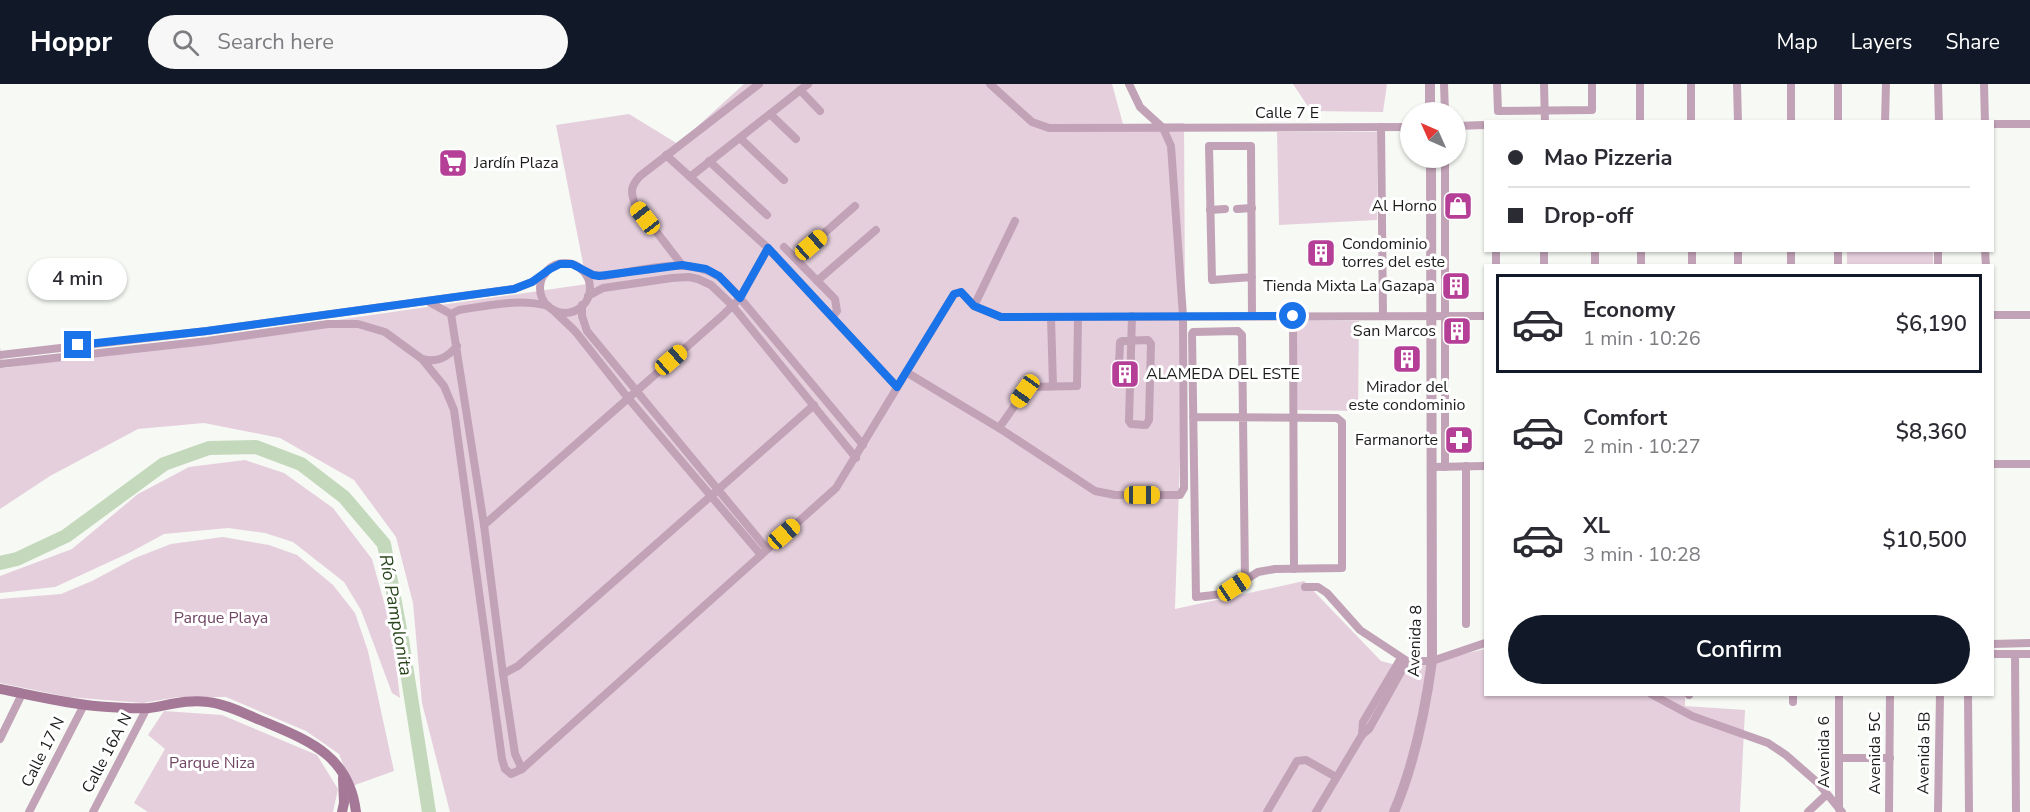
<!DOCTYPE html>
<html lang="en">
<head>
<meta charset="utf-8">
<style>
  :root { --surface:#fff; --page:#f7f7f7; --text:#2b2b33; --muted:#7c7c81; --line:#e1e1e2; --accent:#111827 }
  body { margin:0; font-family:"Nunito Sans",sans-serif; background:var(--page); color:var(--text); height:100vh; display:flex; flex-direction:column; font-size:22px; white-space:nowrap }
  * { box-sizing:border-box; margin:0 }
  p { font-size:20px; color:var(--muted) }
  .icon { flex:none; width:33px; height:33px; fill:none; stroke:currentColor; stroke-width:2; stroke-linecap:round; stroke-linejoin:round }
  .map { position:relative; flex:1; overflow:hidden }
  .drawer { position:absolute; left:1484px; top:180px; width:510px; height:432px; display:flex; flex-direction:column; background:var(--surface); border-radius:0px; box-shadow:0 2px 4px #0004 }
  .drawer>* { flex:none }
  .guide { position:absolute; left:1484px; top:36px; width:510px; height:132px; border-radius:0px; box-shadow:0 2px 4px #0004; display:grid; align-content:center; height:132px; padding:0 24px; background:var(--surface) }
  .needle { width:39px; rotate:315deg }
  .buttons { position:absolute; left:1400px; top:18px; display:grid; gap:12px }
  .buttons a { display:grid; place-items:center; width:66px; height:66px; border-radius:50%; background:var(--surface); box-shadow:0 2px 4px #0004; font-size:30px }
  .end { position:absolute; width:27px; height:27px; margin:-14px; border:8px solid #1a73e8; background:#fff; box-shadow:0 0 0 3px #fff }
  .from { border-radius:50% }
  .bubble { position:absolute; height:42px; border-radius:21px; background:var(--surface); box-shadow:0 2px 4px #0004; font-size:20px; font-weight:600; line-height:42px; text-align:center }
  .car { position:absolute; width:18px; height:36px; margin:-18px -9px; border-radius:8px; box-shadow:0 0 4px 2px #0007; background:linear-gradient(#f5c518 24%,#345 0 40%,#f5c518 0 76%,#345 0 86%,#f5c518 0) }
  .guide b { display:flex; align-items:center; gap:21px; height:57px; font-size:22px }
  .guide b+b { border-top:2px solid var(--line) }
  .guide i { width:15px; height:15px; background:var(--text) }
  ul { padding:10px 0 0; list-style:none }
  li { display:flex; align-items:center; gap:18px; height:99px; margin:0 12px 9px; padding:0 12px; border:3px solid transparent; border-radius:0px }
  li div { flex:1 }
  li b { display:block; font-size:22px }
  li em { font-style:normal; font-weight:600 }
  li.selected { border-color:var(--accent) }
  li>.icon { width:54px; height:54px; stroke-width:1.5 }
  .action { display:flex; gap:12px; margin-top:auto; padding:12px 24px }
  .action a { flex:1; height:69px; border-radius:36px; background:var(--accent); color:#fff; font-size:24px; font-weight:600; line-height:69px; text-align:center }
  header { display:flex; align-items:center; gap:36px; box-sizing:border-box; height:84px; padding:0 30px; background:var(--accent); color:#fff }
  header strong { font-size:28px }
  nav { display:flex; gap:33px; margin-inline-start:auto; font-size:21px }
  .search { width:420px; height:54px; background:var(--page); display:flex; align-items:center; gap:15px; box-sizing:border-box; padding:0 21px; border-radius:33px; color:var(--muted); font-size:22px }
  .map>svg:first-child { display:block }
  .green { fill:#e5cfdd }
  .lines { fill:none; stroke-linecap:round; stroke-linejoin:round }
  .river { stroke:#c4d8bc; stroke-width:14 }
  .minor { stroke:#c2a2b7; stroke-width:8 }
  .tertiary { stroke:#c2a2b7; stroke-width:10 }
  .secondary { stroke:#a67897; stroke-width:10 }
  .route { stroke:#1a73e8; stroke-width:8 }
  .labels { text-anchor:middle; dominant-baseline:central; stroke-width:6; stroke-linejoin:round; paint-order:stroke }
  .street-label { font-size:16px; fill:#1c1d1b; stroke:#fff }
  .poi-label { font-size:16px; fill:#1c1d1b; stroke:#fff; text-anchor:end }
  .park-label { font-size:16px; fill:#714664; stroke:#fff }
  .water-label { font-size:18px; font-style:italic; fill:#28441b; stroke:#fff }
</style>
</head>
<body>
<header>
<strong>Hoppr</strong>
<div class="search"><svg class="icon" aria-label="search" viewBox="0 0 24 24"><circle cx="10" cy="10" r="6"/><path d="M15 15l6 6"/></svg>Search here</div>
<nav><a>Map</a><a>Layers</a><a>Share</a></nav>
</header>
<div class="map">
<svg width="2030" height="728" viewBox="0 0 2030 728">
  <rect width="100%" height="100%" fill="#f6f9f4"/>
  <g class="green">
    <path d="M744,0H1112L1123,40L1184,39L1185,222L1175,525L1304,497L1381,577L1407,584L1485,565V610L1685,611V622L1745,626L1740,728H450L422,619L413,519L396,453L354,396L280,354L204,339L138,345L50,392L0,425V263L4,284L587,200L556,41L629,30L678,60Z"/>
    <path d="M1293,0H1387L1383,28L1311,27Z"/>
    <path d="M1277,48H1377V136L1279,141Z"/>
    <rect x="1847" y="167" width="86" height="14"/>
    <path d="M1296,236L1359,237L1358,327L1296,326Z"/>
    <path d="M245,376L284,389L333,424L372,475L392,547L400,614L392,609L361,526L344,498L293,458L265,449L228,444L164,450L131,468L55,503L0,509V492L72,465L138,410L189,383Z"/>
    <path d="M223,453L269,461L297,471L333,501L355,529L368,567L394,687L352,702L339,670L306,647L226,613H178L143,619L68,613L0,599V515L61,510L92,497L135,474L171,460Z"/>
    <path d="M164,627L222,631L317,671L338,705L333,728H148L134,719L165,665L148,651Z"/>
  </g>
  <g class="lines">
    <path class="river" d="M0,479L17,475L66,452L164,380L209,364L256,363L301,380L344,413L384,460L402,556L429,728"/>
    <g class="minor">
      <path d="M990,0L1032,38L1049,44L1410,43"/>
      <path d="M1444,0L1445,28"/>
      <path d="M1497,0L1498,27L1592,26V0"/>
      <path d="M1544,0L1545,38"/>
      <path d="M1640,0V38"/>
      <path d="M1691,0V38"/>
      <path d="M1737,0L1738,38"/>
      <path d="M1791,0V38"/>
      <path d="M1838,0V38"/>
      <path d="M1938,0L1939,38"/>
      <path d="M1984,0L1985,38"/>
      <path d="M800,6L820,27"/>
      <path d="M770,30L796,55"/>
      <path d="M1885,38L1886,0"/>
      <path d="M1992,40H2030"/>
      <path d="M1455,42L1485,41"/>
      <path d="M1381,43L1383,232"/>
      <path d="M740,54L784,96"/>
      <path d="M666,71L768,164L897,303"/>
      <path d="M1445,74V383"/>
      <path d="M709,77L767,131"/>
      <path d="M690,93L808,0"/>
      <path d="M1237,125L1252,124"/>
      <path d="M1210,126L1225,125"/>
      <path d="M784,163L835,215L837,227L832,233"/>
      <path d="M1496,166V182"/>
      <path d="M1544,166V182"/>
      <path d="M1595,166V182"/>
      <path d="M1641,166V182"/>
      <path d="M1692,166V182"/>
      <path d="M1738,166V182"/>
      <path d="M1791,166V182"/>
      <path d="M1838,166V182"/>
      <path d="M1985,166L1986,182"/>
      <path d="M796,174L855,122"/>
      <circle cx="565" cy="204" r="25"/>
      <path d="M682,181L635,120C630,107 631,102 640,92L759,0"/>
      <path d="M1938,182V166"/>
      <path d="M582,186L593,191L605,192C638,187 686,172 716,191C725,196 733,206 740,214L863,361"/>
      <path d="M1252,193L1212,196L1209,62H1251L1252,232"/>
      <path d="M817,197L876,146"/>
      <path d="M588,212L603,204L672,194L689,193L698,195L711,201L732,221L856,374"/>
      <path d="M427,217L451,230L484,441L503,590L515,670L522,685"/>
      <path d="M582,221V232L587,247L767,465"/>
      <path d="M974,222L1015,137"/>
      <path d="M553,226L575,247L628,314L761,471"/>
      <path d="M451,230L459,226C488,222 519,214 548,222"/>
      <path d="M1992,231H2030"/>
      <path d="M1293,232L1294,485"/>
      <path d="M1051,233L1053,302"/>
      <path d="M1078,233L1077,302L1030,303L1025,307L999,344L1095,407L1115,411H1180L1184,404L1183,232L1171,62L1163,44L1140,23L1129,0"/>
      <path d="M0,271L207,247L514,205L532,198L545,190"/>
      <path d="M423,275C438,279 448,273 457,262"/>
      <path d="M0,280L207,257L328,240H358L385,248L422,275L444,302L454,326L502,675L505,685L511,690L522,685L836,404L954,210L961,208L974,222L1001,233L1485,232"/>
      <path d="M1130,285L1122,284L1119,282L1120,258L1122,257L1148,256L1151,260L1149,336L1146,341L1131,340L1129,337L1132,232"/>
      <path d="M906,288L999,344"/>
      <path d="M1193,333L1337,334L1342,338V484L1275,485L1258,488L1223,510L1196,513L1192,250L1193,248L1238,247L1242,251L1245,495"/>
      <path d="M1992,380H2030"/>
      <path d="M1433,383L1485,382"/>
      <path d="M484,441L723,231L740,214L768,164"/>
      <path d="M1305,503H1318L1327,509L1360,546L1407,577H1432L1485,559"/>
      <path d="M1466,540V382"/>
      <path d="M1992,560L2030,559"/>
      <path d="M1992,570H2030"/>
      <path d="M2015,570L2016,728"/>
      <path d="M503,590L518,582L814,321"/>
      <path d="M1651,610L1692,632L1768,659L1786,671L1818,699L1842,728"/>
      <path d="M1793,610V618"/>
      <path d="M1839,610V725"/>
      <path d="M1968,610L1969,728"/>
      <path d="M1689,611V610"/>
      <path d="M1362,651L1363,638L1401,574"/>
      <path d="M0,655L22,610"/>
      <path d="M1839,674H1890"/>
      <path d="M29,728L84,621"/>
      <path d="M93,728L147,624"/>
      <path d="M1267,728L1297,677L1306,676L1336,693"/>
      <path d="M1316,728L1362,651L1369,645L1407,577"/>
      <path d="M1808,728L1826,711"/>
      <path d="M1889,728L1890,610"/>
      <path d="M1938,728L1940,610"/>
    </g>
    <g class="tertiary">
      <path d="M1430,0V28"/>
      <path d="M1394,728C1414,681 1425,628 1432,577L1431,74"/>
    </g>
    <g class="secondary">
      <path d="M0,605C36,612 72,621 108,623C122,624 136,625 149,624C169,621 188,615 208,618C226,620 243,629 260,636C307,656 349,670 356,728"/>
      <path d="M342,728L344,719L343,694"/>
    </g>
  </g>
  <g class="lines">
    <path class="route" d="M78,261L207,247L514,205L532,198L550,185L560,180H572L593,191L599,192L682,181L706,185L719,192L740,214L768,164L897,303L954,210L961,208L974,222L1001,233L1293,232"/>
  </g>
  <defs>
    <g id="supermarket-square" transform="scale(1.5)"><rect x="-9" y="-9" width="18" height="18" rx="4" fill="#b53f96" stroke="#fff"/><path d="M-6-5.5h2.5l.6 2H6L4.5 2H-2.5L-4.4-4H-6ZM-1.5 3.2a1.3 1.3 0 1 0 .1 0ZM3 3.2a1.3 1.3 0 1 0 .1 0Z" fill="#fff"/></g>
    <g id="shop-square" transform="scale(1.5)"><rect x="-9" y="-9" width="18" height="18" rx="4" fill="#b53f96" stroke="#fff"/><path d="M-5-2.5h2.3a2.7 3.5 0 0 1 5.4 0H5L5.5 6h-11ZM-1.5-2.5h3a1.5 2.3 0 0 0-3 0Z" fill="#fff"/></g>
    <g id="building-square" transform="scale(1.5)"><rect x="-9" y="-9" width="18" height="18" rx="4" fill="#b53f96" stroke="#fff"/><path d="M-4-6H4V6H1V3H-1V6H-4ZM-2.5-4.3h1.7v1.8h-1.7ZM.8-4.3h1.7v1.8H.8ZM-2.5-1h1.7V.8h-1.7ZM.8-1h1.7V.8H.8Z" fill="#fff"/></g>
    <g id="pharmacy-square" transform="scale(1.5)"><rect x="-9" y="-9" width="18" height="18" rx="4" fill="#b53f96" stroke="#fff"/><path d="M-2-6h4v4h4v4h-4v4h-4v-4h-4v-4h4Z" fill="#fff"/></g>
  </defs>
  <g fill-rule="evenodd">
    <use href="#supermarket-square" x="453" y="79"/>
    <use href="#shop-square" x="1458" y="122"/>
    <use href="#building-square" x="1321" y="169"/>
    <use href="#building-square" x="1456" y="202"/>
    <use href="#building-square" x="1457" y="247"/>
    <use href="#building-square" x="1407" y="275"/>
    <use href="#building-square" x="1125" y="290"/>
    <use href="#pharmacy-square" x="1459" y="356"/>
  </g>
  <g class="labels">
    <g class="street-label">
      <text x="1287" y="29">Calle 7 E</text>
      <text transform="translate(1415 557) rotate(-88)">Avenida 8</text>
      <text transform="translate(43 668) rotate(-63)">Calle 17 N</text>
      <text transform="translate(1824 668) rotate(-90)">Avenida 6</text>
      <text transform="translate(107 669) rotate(-62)">Calle 16A N</text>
      <text transform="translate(1875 669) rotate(-90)">Avenida 5C</text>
      <text transform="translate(1924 669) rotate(-89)">Avenida 5B</text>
    </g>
    <g class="poi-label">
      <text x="474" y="79" text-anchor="start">Jardín Plaza</text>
      <text x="1437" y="122">Al Horno</text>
      <text x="1342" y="160" text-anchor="start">Condominio<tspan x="1342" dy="18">torres del este</tspan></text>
      <text x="1435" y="202">Tienda Mixta La Gazapa</text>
      <text x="1436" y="247">San Marcos</text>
      <text x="1146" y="290" text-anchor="start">ALAMEDA DEL ESTE</text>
      <text x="1407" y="303" text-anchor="middle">Mirador del<tspan x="1407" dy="18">este condominio</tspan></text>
      <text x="1438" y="356">Farmanorte</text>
    </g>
    <g class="park-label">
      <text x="221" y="534">Parque Playa</text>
      <text x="212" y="679">Parque Niza</text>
    </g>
    <g class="water-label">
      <text transform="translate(396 531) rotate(80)">Río Pamplonita</text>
    </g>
  </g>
</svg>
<div class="buttons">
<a><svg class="needle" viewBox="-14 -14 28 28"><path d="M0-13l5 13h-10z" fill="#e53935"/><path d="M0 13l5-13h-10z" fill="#7c7c81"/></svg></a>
</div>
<i class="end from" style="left:1293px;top:232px"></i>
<i class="end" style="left:78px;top:261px"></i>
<div class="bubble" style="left:28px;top:174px;width:99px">4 min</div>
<i class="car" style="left:645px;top:134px;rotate:322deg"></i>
<i class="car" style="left:811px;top:161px;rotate:49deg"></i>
<i class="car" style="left:671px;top:276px;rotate:49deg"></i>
<i class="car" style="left:1025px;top:307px;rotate:215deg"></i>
<i class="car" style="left:1142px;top:411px;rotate:90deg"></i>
<i class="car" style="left:784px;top:450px;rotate:49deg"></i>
<i class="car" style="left:1234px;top:503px;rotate:56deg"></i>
<div class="guide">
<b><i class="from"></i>Mao Pizzeria</b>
<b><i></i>Drop-off</b>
</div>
<section class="drawer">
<ul>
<li class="selected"><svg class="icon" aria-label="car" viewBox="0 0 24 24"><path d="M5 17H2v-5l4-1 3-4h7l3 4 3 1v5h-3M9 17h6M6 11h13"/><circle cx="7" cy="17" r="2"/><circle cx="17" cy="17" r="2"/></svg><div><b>Economy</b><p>1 min · 10:26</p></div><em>$6,190</em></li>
<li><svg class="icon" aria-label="car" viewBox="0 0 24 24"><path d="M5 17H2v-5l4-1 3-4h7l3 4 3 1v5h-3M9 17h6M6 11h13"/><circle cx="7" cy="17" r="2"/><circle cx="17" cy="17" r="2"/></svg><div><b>Comfort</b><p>2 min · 10:27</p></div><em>$8,360</em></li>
<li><svg class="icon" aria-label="car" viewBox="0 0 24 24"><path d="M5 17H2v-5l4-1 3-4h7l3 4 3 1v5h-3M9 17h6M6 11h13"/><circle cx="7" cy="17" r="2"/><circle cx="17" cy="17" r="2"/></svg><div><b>XL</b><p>3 min · 10:28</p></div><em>$10,500</em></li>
</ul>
<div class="action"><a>Confirm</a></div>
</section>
</div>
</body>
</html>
